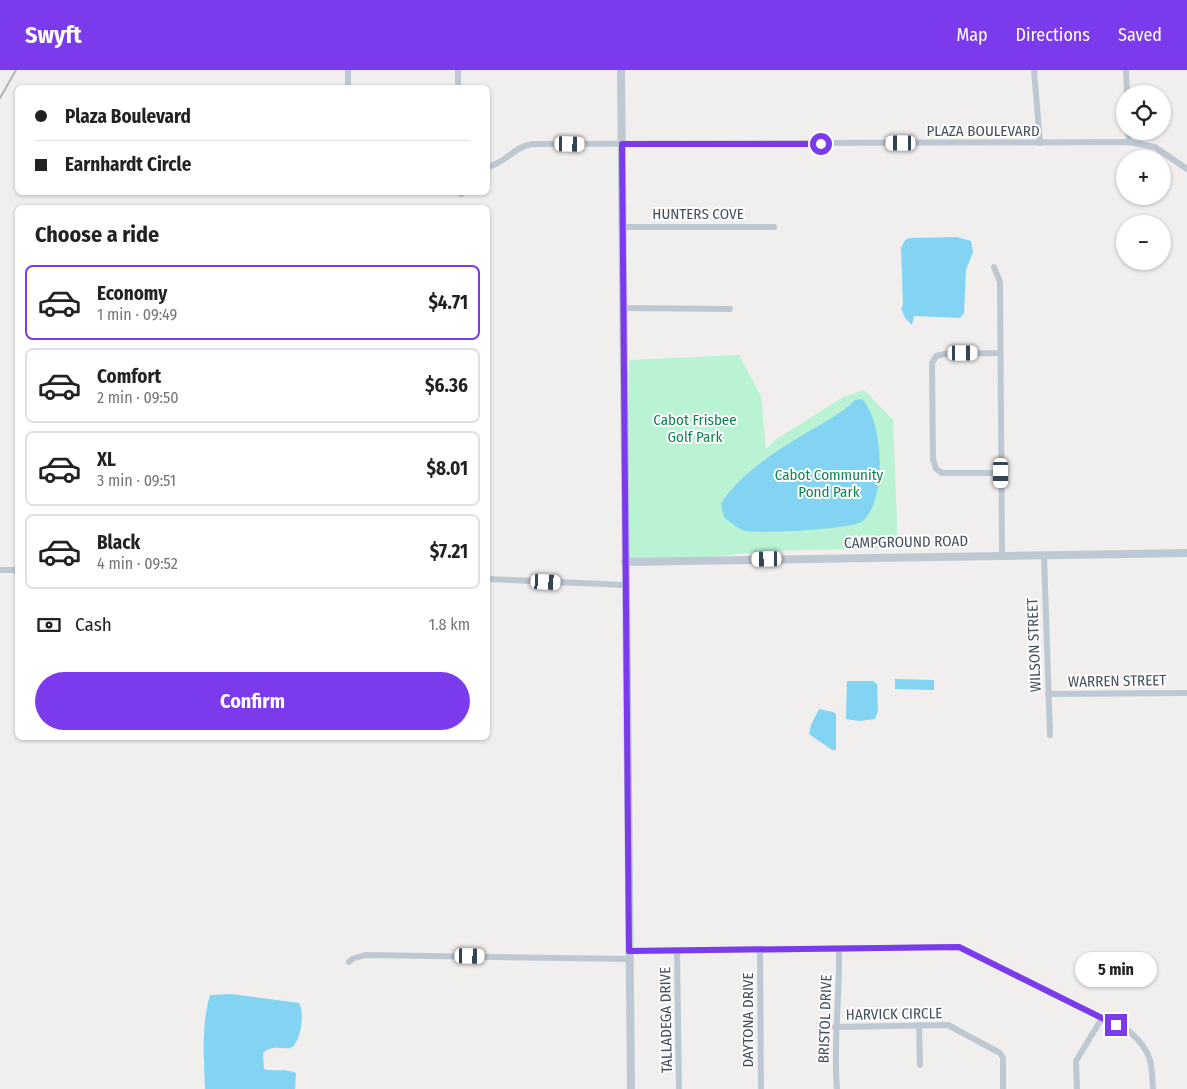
<!DOCTYPE html>
<html lang="en">
<head>
<meta charset="utf-8">
<style>
  :root { --surface:#fff; --page:#f6f6f6; --text:#222; --muted:#767676; --line:#e0e0e0; --accent:#7c3aed }
  body { margin:0; font-family:"Fira Sans Condensed",sans-serif; background:var(--page); color:var(--text); height:100vh; display:flex; flex-direction:column; font-size:19px; white-space:nowrap }
  * { box-sizing:border-box; margin:0 }
  p { font-size:16px; color:var(--muted) }
  .icon { flex:none; width:28px; height:28px; fill:none; stroke:currentColor; stroke-width:2; stroke-linecap:round; stroke-linejoin:round }
  .map { position:relative; flex:1; overflow:hidden }
  .panel { position:absolute; left:15px; top:135px; width:475px; height:535px; display:flex; flex-direction:column; background:var(--surface); border-radius:8px; box-shadow:0 1px 4px #0004 }
  .panel>* { flex:none }
  .top-card { position:absolute; left:15px; top:15px; width:475px; height:110px; border-radius:8px; box-shadow:0 1px 4px #0004; display:grid; align-content:center; height:110px; padding:0 20px; background:var(--surface) }
  .buttons { position:absolute; left:1116px; top:15px; display:grid; gap:10px }
  .buttons a { display:grid; place-items:center; width:55px; height:55px; border-radius:50%; background:var(--surface); box-shadow:0 1px 4px #0004; font-size:25px }
  .end { position:absolute; width:22px; height:22px; margin:-11px; border:6px solid #7c3aed; background:#fff; box-shadow:0 0 0 2px #fff }
  .from { border-radius:50% }
  .bubble { position:absolute; height:35px; border-radius:18px; background:var(--surface); box-shadow:0 1px 4px #0004; font-size:16px; font-weight:700; line-height:35px; text-align:center }
  .car { position:absolute; width:15px; height:30px; margin:-15px -8px; border-radius:6px; box-shadow:0 0 4px 1px #0007; background:linear-gradient(#fff 24%,#345 0 40%,#fff 0 76%,#345 0 86%,#fff 0) }
  .top-card b { display:flex; align-items:center; gap:18px; height:48px; font-size:19px }
  .top-card b+b { border-top:1px solid var(--line) }
  .top-card i { width:12px; height:12px; background:var(--text) }
  ul { padding:0; list-style:none }
  li { display:flex; align-items:center; gap:15px; height:75px; margin:0 10px 8px; padding:0 10px; border:2px solid var(--line); border-radius:8px }
  li div { flex:1 }
  li b { display:block; font-size:19px }
  li em { font-style:normal; font-weight:700 }
  li.selected { border-color:var(--accent) }
  li>.icon { width:45px; height:45px; stroke-width:1.5 }
  h2 { padding:0 20px; font-size:22px; line-height:60px }
  .pay { display:flex; align-items:center; gap:12px; height:55px; padding:0 20px; font-size:19px }
  .pay p { margin-inline-start:auto }
  .primary-button { display:flex; gap:10px; margin-top:auto; padding:10px 20px }
  .primary-button a { flex:1; height:58px; border-radius:30px; background:var(--accent); color:#fff; font-size:20px; font-weight:700; line-height:58px; text-align:center }
  header { display:flex; align-items:center; gap:30px; box-sizing:border-box; height:70px; padding:0 25px; background:var(--accent); color:#fff }
  header strong { font-size:24px }
  nav { display:flex; gap:28px; margin-inline-start:auto; font-size:18px }
  .map>svg:first-child { display:block }
  .green { fill:#b9f3d3 }
  .water { fill:#83d4f3 }
  .lines { fill:none; stroke-linecap:round; stroke-linejoin:round }
  .minor { stroke:#bec8d2; stroke-width:6 }
  .tertiary { stroke:#bec8d2; stroke-width:8 }
  .rail { stroke:#b0b3ba; stroke-width:2 }
  .route { stroke:#7c3aed; stroke-width:6 }
  .labels { text-anchor:middle; dominant-baseline:central; stroke-width:4; stroke-linejoin:round; paint-order:stroke }
  .street-label { font-size:15px; fill:#45505e; stroke:#fff }
  .park-label { font-size:15px; fill:#0f8652; stroke:#fff }
</style>
</head>
<body>
<header>
<strong>Swyft</strong>
<nav><a>Map</a><a>Directions</a><a>Saved</a></nav>
</header>
<div class="map">
<svg width="1187" height="1019" viewBox="0 0 1187 1019">
  <rect width="100%" height="100%" fill="#f1efee"/>
  <path class="green" d="M739,285L761,326L766,379L775,370L843,327L864,320L893,350L898,478L765,481L686,490L625,492L629,290Z"/>
  <g class="water">
    <path d="M957,167L971,171L973,182L966,200L964,243L960,248L914,246L912,255L905,248L901,238L903,236L901,178L905,170L910,168Z"/>
    <path d="M862,329C884,352 887,429 863,451C855,459 760,464 746,461C738,459 730,452 724,447L721,434L724,429C746,399 779,379 811,360C827,351 842,343 855,330Z"/>
    <path d="M895,609L934,610V620L895,619Z"/>
    <path d="M847,611H873L877,614L878,641L875,649L859,651L846,649Z"/>
    <path d="M819,639L833,642L836,644V680H832L809,664L811,655Z"/>
    <path d="M231,924L299,933C305,943 301,972 291,978C281,979 272,975 263,983L264,999C274,1002 286,998 296,1003L295,1019H205C204,988 201,955 210,925Z"/>
  </g>
  <g class="lines">
    <g class="minor">
      <path d="M348,0V18"/>
      <path d="M458,0V18"/>
      <path d="M1034,0L1040,73"/>
      <path d="M1126,0L1127,24"/>
      <path d="M1128,61L1129,72"/>
      <path d="M488,97C506,93 514,76 533,74L1129,72L1155,77L1187,99"/>
      <path d="M461,122V124"/>
      <path d="M622,157H774"/>
      <path d="M994,197L1000,212L1002,484"/>
      <path d="M624,238L730,239"/>
      <path d="M1000,283L945,284L936,286L932,293L933,389L936,399L942,403H1001"/>
      <path d="M1044,485L1050,665"/>
      <path d="M0,500H18"/>
      <path d="M488,509L625,515"/>
      <path d="M1048,624L1187,623"/>
      <path d="M760,880L761,1019"/>
      <path d="M629,881L959,877L1130,962C1151,981 1152,991 1153,1019"/>
      <path d="M677,881L679,1019"/>
      <path d="M349,892L352,889L365,885L629,889"/>
      <path d="M919,955L920,995"/>
      <path d="M835,957L948,955L1000,983L1003,988V1019"/>
      <path d="M837,1019C833,972 840,926 839,880"/>
      <path d="M1077,1019L1076,991L1102,948"/>
    </g>
    <g class="tertiary">
      <path d="M621,0L631,1019"/>
      <path d="M625,492L1187,483"/>
    </g>
    <path class="rail" d="M0,28L16,0"/>
  </g>
  <g class="lines">
    <path class="route" d="M821,74H622L629,881L959,877L1116,955"/>
  </g>
  <g class="labels">
    <g class="street-label">
      <text x="983" y="61">PLAZA BOULEVARD</text>
      <text x="698" y="144">HUNTERS COVE</text>
      <text transform="translate(906 472) rotate(-1)">CAMPGROUND ROAD</text>
      <text transform="translate(1034 575) rotate(-92)">WILSON STREET</text>
      <text transform="translate(1117 611) rotate(-1)">WARREN STREET</text>
      <text transform="translate(894 944) rotate(-1)">HARVICK CIRCLE</text>
      <text transform="translate(825 949) rotate(-88)">BRISTOL DRIVE</text>
      <text transform="translate(666 950) rotate(-91)">TALLADEGA DRIVE</text>
      <text transform="translate(748 950) rotate(-90)">DAYTONA DRIVE</text>
    </g>
    <g class="park-label">
      <text x="695" y="350">Cabot Frisbee<tspan x="695" dy="17">Golf Park</tspan></text>
      <text x="829" y="405">Cabot Community<tspan x="829" dy="17">Pond Park</tspan></text>
    </g>
  </g>
</svg>
<div class="buttons">
<a><svg class="icon" aria-label="locate" viewBox="0 0 24 24"><circle cx="12" cy="12" r="6"/><path d="M12 2v4M12 18v4M2 12h4M18 12h4"/></svg></a>
<a>+</a>
<a>−</a>
</div>
<i class="end from" style="left:821px;top:74px"></i>
<i class="end" style="left:1116px;top:955px"></i>
<div class="bubble" style="left:1075px;top:882px;width:82px">5 min</div>
<i class="car" style="left:901px;top:73px;rotate:270deg"></i>
<i class="car" style="left:570px;top:74px;rotate:91deg"></i>
<i class="car" style="left:963px;top:283px;rotate:90deg"></i>
<i class="car" style="left:1001px;top:403px;rotate:180deg"></i>
<i class="car" style="left:767px;top:489px;rotate:269deg"></i>
<i class="car" style="left:546px;top:512px;rotate:93deg"></i>
<i class="car" style="left:470px;top:886px;rotate:91deg"></i>
<div class="top-card">
<b><i class="from"></i>Plaza Boulevard</b>
<b><i></i>Earnhardt Circle</b>
</div>
<section class="panel">
<h2>Choose a ride</h2>
<ul>
<li class="selected"><svg class="icon" aria-label="car" viewBox="0 0 24 24"><path d="M5 17H2v-5l4-1 3-4h7l3 4 3 1v5h-3M9 17h6M6 11h13"/><circle cx="7" cy="17" r="2"/><circle cx="17" cy="17" r="2"/></svg><div><b>Economy</b><p>1 min · 09:49</p></div><em>$4.71</em></li>
<li><svg class="icon" aria-label="car" viewBox="0 0 24 24"><path d="M5 17H2v-5l4-1 3-4h7l3 4 3 1v5h-3M9 17h6M6 11h13"/><circle cx="7" cy="17" r="2"/><circle cx="17" cy="17" r="2"/></svg><div><b>Comfort</b><p>2 min · 09:50</p></div><em>$6.36</em></li>
<li><svg class="icon" aria-label="car" viewBox="0 0 24 24"><path d="M5 17H2v-5l4-1 3-4h7l3 4 3 1v5h-3M9 17h6M6 11h13"/><circle cx="7" cy="17" r="2"/><circle cx="17" cy="17" r="2"/></svg><div><b>XL</b><p>3 min · 09:51</p></div><em>$8.01</em></li>
<li><svg class="icon" aria-label="car" viewBox="0 0 24 24"><path d="M5 17H2v-5l4-1 3-4h7l3 4 3 1v5h-3M9 17h6M6 11h13"/><circle cx="7" cy="17" r="2"/><circle cx="17" cy="17" r="2"/></svg><div><b>Black</b><p>4 min · 09:52</p></div><em>$7.21</em></li>
</ul>
<div class="pay"><svg class="icon" aria-label="cash" viewBox="0 0 24 24"><path d="M3 7h18v10H3z"/><circle cx="12" cy="12" r="2"/></svg>Cash<p>1.8 km</p></div>
<div class="primary-button"><a>Confirm</a></div>
</section>
</div>
</body>
</html>
